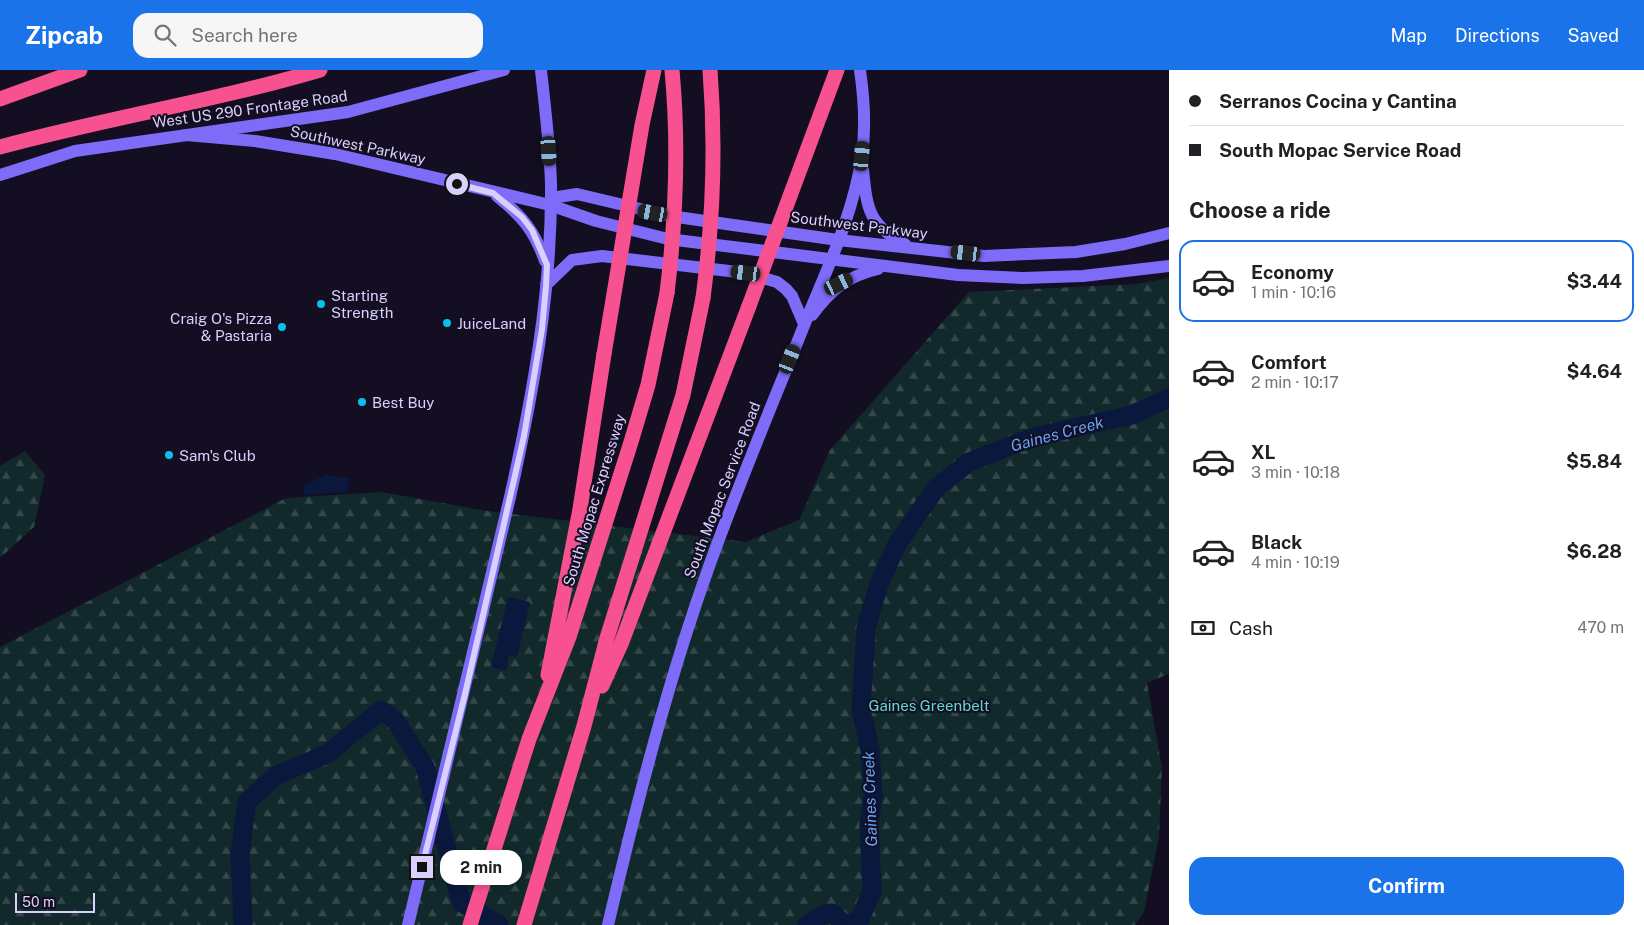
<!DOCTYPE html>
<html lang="en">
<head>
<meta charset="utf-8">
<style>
  :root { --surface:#fff; --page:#f6f6f6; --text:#202124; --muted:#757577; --line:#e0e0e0; --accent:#1a73e8 }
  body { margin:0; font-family:"Public Sans",sans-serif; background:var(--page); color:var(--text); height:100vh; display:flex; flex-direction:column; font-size:19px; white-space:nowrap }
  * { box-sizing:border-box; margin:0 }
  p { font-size:16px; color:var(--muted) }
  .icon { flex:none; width:28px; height:28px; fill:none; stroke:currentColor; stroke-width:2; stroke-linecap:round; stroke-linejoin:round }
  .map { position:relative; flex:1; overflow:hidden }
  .drawer { display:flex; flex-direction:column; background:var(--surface); width:475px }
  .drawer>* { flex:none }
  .banner { display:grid; align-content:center; height:110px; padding:0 20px; background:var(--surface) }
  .scale { position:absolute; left:15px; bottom:12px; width:80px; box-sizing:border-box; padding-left:5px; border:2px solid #dad0fd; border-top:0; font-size:14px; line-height:18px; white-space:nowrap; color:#dad0fd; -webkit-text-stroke:4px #130e21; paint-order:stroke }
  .end { position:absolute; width:22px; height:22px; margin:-11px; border:6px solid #dad0fd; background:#111; box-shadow:0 0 0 2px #111 }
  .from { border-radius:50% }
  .bubble { position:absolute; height:35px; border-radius:15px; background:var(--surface); box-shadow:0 2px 8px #0003; font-size:16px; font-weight:700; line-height:35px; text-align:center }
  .car { position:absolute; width:15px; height:30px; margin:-15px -8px; border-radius:6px; box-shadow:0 0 4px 1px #0007; background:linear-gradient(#222 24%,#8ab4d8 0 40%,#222 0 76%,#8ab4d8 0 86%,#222 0) }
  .banner b { display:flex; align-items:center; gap:18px; height:48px; font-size:19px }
  .banner b+b { border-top:1px solid var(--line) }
  .banner i { width:12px; height:12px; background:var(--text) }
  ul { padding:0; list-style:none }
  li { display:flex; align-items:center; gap:15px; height:82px; margin:0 10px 8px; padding:0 10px; border:2px solid transparent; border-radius:15px }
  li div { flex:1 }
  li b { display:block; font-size:19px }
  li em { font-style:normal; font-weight:700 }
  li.active { border-color:var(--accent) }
  li>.icon { width:45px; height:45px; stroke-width:1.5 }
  h2 { padding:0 20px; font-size:22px; line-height:60px }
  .pay { display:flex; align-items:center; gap:12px; height:55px; padding:0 20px; font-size:19px }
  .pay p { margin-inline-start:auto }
  .primary-button { display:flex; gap:10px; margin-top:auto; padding:10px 20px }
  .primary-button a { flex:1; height:58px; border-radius:15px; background:var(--accent); color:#fff; font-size:20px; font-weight:700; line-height:58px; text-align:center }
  header { display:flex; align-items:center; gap:30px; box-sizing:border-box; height:70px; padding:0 25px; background:var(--accent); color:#fff }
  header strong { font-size:24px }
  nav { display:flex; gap:28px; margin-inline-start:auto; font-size:18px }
  .search { width:350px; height:45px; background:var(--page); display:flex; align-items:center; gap:12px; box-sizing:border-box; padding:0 18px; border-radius:15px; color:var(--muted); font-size:19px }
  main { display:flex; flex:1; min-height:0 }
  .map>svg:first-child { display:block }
  .forest { fill:url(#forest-firs) }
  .water { fill:#0b183d }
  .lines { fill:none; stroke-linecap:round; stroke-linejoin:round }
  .river { stroke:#0b183d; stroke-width:19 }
  .secondary { stroke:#7e6cf9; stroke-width:12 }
  .highway { stroke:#f8518f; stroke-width:15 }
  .highway-bridge { stroke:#f8518f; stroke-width:15 }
  .route { stroke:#dad0fd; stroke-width:6 }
  .poi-dot { fill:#0abfef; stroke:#130e21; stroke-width:2 }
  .labels { text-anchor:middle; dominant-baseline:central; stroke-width:4; stroke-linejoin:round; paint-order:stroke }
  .street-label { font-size:15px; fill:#dad0fd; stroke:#130e21 }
  .poi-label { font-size:15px; fill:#dad0fd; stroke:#130e21; text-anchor:start }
  .park-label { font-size:15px; fill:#60dac8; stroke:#130e21 }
  .water-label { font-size:16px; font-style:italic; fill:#63a3f8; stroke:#130e21 }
</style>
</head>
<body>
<header>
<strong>Zipcab</strong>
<div class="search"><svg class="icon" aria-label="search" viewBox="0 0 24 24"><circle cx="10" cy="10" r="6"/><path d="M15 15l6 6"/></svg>Search here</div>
<nav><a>Map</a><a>Directions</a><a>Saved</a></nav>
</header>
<main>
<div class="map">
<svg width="1169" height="855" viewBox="0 0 1169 855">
  <defs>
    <pattern id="forest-firs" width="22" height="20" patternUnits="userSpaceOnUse" patternTransform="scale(1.25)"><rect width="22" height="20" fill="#12292b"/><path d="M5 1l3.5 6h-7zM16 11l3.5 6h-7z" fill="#34474b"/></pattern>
  </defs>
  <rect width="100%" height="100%" fill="#130e21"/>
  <g class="forest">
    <path d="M1169,208V604L1147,613L1162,698L1159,766L1144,842L1135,855H0V577L286,428L381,422L487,441L746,472L799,450L830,380L969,222L1135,214Z"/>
    <path d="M25,381L45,405L34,457L0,488V396Z"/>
  </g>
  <g class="water">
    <path d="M326,405L350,408L347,422L305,425L303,415Z"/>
    <path d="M508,527L530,532L517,587L509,586L506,601L491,597Z"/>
  </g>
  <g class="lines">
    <g class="river">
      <path d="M243,855L240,783L247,732L275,706L327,684L381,640L395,650L425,697L461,832L499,855"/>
      <path d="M807,855L821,846L832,843L845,855"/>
      <path d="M851,855L860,849L872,821L869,755L873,726L870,679L861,640L866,558L879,514L897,474L936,418L969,392L1034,367L1132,345L1169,328"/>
    </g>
    <g class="secondary">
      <path d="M186,65L255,71L335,84L550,135L596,151L668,169L958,205L1023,208L1083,206L1169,196"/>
      <path d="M863,100C867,138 868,155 905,174"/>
      <path d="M0,105L75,81L348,42L504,0"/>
      <path d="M497,126C522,146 534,160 545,191"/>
      <path d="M550,135L558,127L577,124L670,146L838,170L984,186L1076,182L1125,174L1169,163"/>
      <path d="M546,215L572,190L602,186L746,203L777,212L786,219L792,226L804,254"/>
      <path d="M812,245C831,220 847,206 878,199"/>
      <path d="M408,855L510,427C533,324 552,220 551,114C550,76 545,38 541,0"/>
      <path d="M608,855C637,732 668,610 711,491C738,416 769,342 799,268C822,209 853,149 862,85C866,57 864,28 860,0"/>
    </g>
    <g class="highway">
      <path d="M0,29L80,0"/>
      <path d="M0,77C106,48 215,31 320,0"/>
      <path d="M548,605L580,439L604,284"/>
      <path d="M602,616L621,574L749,236"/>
      <path d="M470,855L529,669L569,567L631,372L648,315L667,223"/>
      <path d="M524,855L584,656L607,568L683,325L703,228"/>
    </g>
    <g class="highway-bridge">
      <path d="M667,223C676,149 679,75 672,0"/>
      <path d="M703,228C713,152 716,77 710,0"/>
      <path d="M749,236L837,0"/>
      <path d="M604,284L642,55L654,0"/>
    </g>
  </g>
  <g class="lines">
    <path class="route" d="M422,797L465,624L524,366L542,259L546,216L547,195L532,160L522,147L493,123L457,114"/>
  </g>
  <g class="poi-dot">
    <circle cx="321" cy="234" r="5"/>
    <circle cx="447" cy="253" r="5"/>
    <circle cx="282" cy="257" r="5"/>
    <circle cx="362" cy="332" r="5"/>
    <circle cx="169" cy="385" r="5"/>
  </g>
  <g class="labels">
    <g class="street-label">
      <text transform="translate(250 39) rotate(-8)">West US 290 Frontage Road</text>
      <text transform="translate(358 75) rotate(12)">Southwest Parkway</text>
      <text transform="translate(859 155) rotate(7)">Southwest Parkway</text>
      <text transform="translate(722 420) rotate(-69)">South Mopac Service Road</text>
      <text transform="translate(594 430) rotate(-73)">South Mopac Expressway</text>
    </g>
    <g class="poi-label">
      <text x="331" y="225">Starting<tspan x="331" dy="17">Strength</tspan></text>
      <text x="272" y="248" text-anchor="end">Craig O's Pizza<tspan x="272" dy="17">&amp; Pastaria</tspan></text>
      <text x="457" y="253">JuiceLand</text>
      <text x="372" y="332">Best Buy</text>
      <text x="179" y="385">Sam's Club</text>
    </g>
    <g class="park-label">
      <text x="929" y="635">Gaines Greenbelt</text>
    </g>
    <g class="water-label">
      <text transform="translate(1057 364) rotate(-15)">Gaines Creek</text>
      <text transform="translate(870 729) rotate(-92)">Gaines Creek</text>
    </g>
  </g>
</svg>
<div class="scale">50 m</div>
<i class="end from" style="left:457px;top:114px"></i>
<i class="end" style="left:422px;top:797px"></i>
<div class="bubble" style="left:440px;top:780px;width:82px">2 min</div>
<i class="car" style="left:549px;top:81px;rotate:176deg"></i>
<i class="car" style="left:862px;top:86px;rotate:5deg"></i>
<i class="car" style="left:653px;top:143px;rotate:280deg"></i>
<i class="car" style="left:966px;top:183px;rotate:277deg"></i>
<i class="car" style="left:746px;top:203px;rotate:277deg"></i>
<i class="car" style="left:839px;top:214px;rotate:64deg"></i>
<i class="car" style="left:790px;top:289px;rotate:22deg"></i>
</div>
<section class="drawer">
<div class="banner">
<b><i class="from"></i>Serranos Cocina y Cantina</b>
<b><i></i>South Mopac Service Road</b>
</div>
<h2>Choose a ride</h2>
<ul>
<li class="active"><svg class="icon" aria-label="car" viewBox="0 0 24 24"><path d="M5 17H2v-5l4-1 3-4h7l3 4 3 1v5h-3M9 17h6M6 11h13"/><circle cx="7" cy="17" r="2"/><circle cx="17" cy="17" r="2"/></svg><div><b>Economy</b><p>1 min · 10:16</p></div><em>$3.44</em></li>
<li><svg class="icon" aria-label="car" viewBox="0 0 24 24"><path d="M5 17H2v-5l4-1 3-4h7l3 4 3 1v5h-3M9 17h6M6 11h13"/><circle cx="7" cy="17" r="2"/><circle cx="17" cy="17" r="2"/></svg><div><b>Comfort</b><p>2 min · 10:17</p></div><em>$4.64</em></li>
<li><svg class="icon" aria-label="car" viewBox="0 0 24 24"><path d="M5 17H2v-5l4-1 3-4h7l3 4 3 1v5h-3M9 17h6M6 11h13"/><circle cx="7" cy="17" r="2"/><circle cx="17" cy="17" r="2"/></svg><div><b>XL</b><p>3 min · 10:18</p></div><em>$5.84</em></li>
<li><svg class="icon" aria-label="car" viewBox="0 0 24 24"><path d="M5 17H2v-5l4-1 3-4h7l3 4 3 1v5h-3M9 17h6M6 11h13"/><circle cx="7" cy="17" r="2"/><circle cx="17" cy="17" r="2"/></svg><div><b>Black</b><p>4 min · 10:19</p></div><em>$6.28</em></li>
</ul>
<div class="pay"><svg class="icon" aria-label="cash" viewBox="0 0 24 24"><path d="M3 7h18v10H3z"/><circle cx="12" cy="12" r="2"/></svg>Cash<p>470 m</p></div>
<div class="primary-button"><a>Confirm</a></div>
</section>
</main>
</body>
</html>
